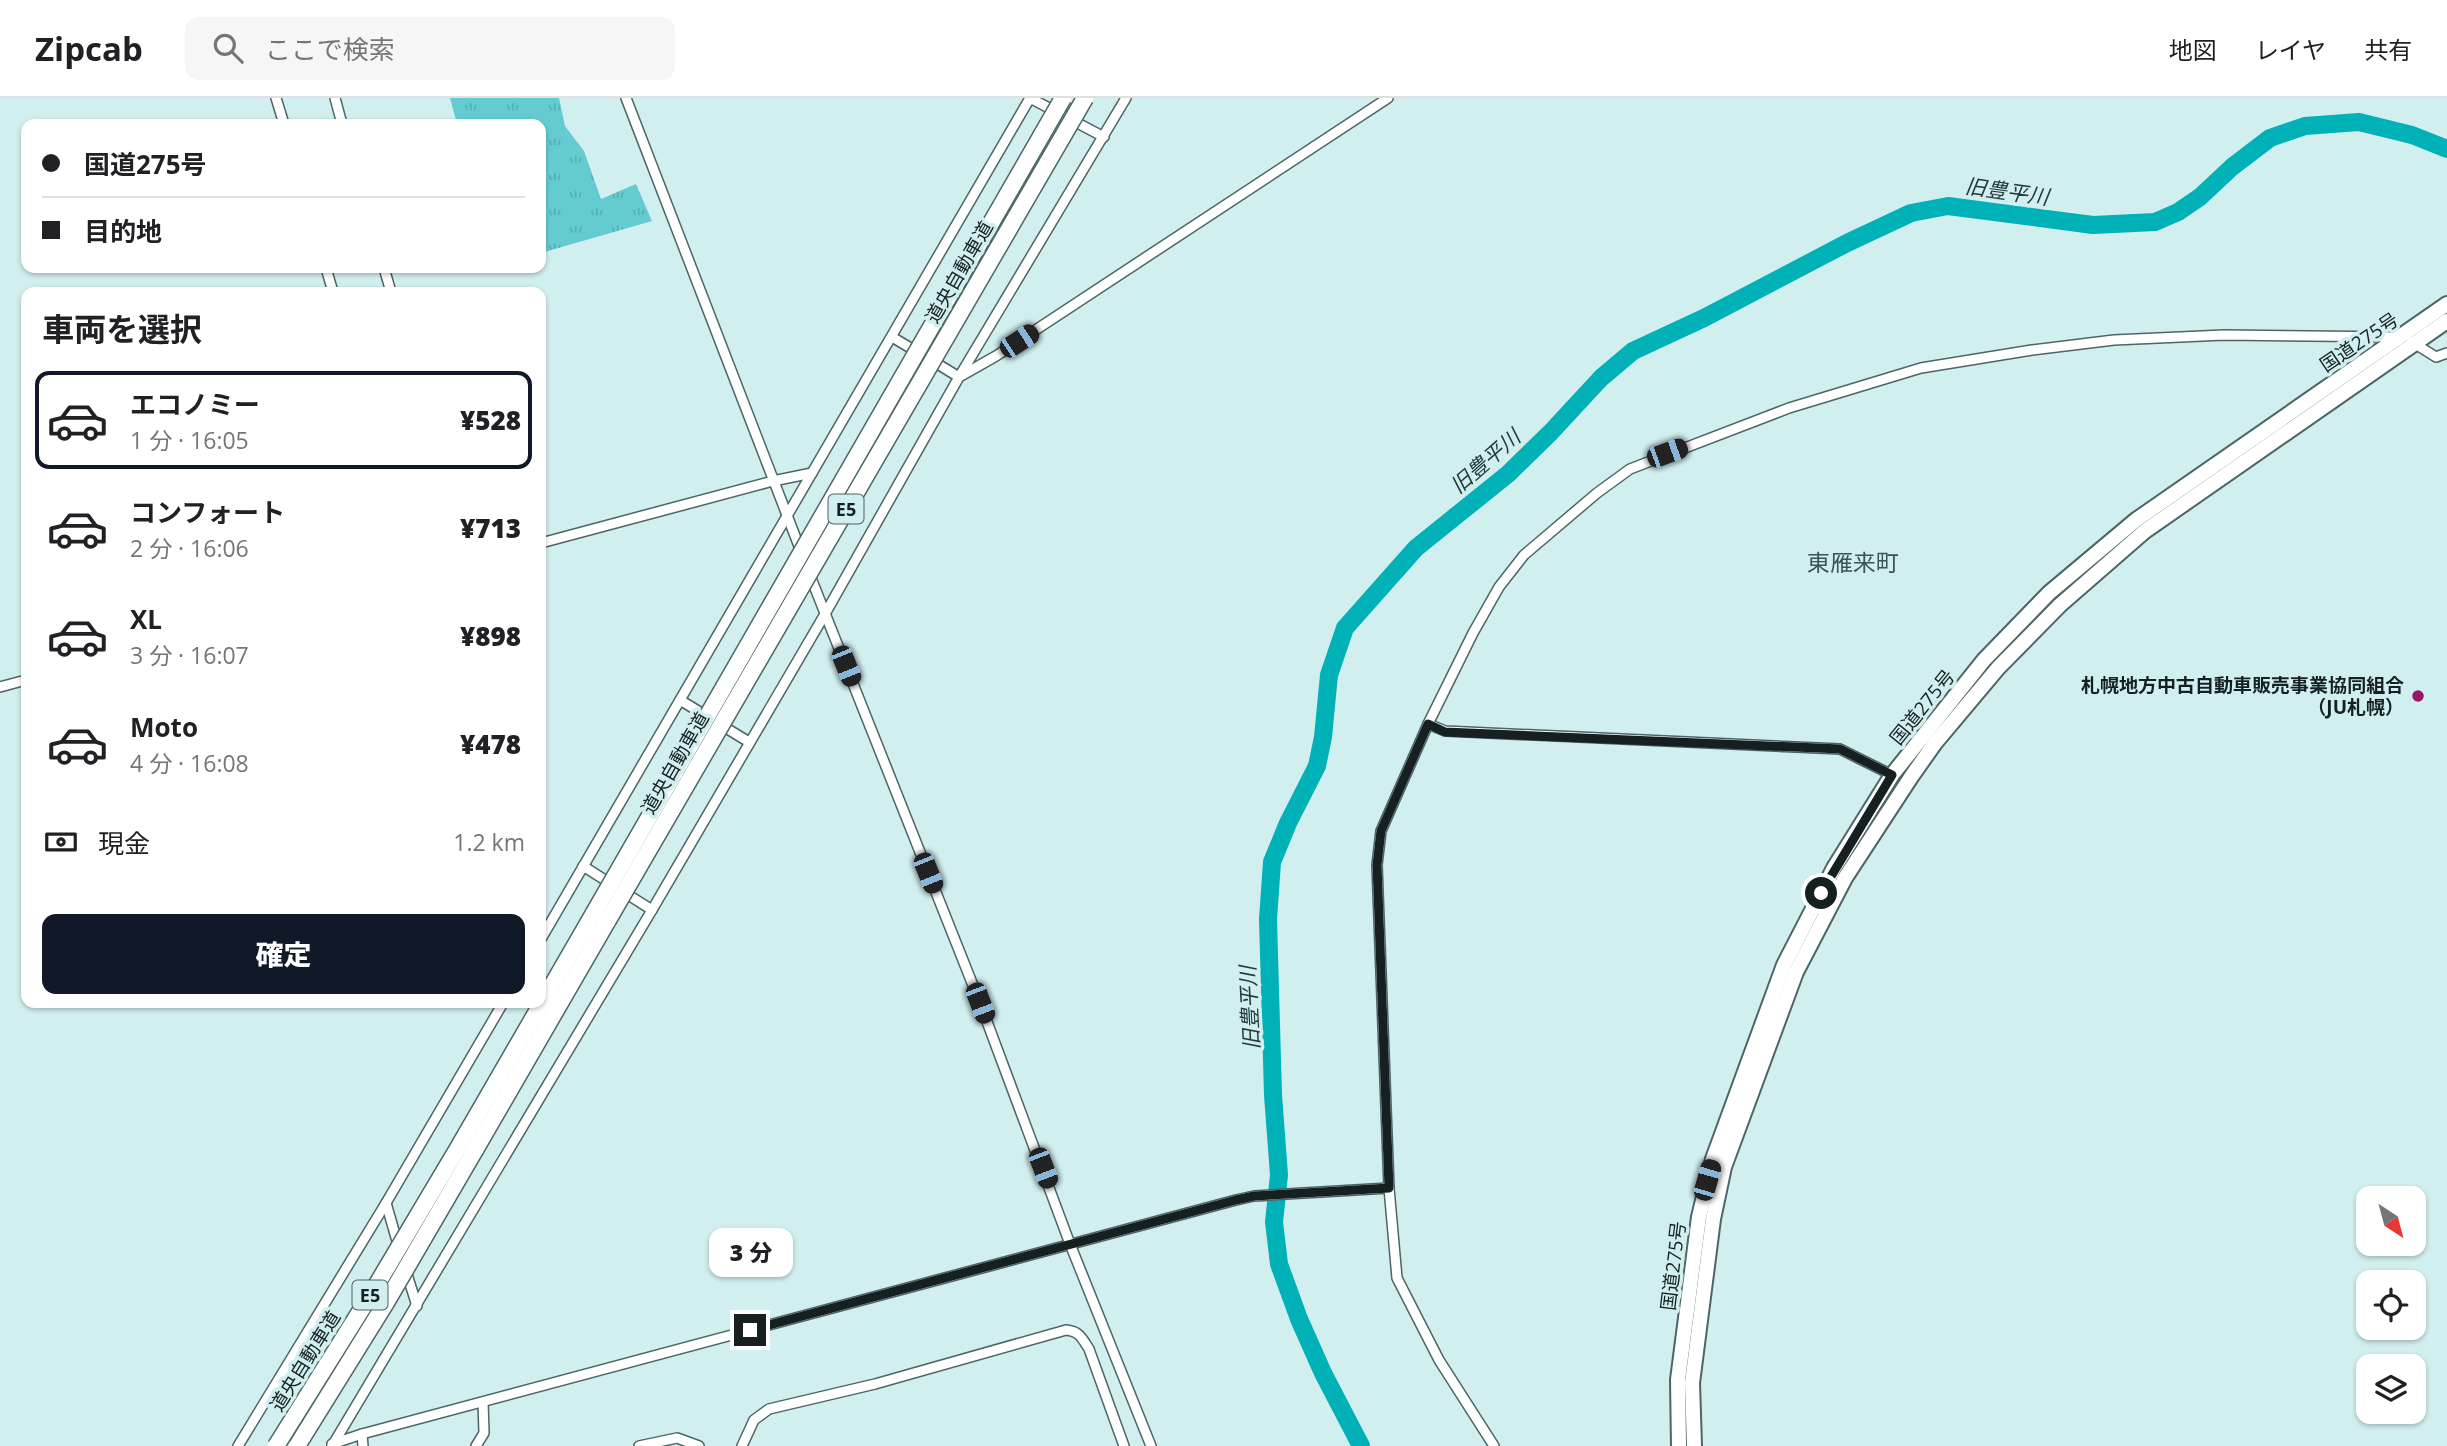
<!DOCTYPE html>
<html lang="ja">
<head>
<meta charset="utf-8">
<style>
  :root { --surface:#fff; --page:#f6f6f6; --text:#202124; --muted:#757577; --line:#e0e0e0; --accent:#111827 }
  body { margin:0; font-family:"Open Sans","Noto Sans JP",sans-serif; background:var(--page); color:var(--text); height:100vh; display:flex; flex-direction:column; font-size:26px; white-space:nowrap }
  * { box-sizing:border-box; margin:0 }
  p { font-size:23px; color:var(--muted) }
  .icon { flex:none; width:38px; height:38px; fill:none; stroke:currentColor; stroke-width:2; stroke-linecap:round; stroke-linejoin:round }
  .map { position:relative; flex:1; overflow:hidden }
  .sheet { position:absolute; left:21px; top:189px; width:525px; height:721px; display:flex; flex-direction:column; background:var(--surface); border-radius:14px; box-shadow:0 2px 5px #0004 }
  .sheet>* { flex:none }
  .banner { position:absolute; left:21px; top:21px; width:525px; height:154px; border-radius:14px; box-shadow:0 2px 5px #0004; display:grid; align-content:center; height:154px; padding:0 21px; background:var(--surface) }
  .needle { width:46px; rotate:144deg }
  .tools { position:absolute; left:2356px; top:1088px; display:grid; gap:14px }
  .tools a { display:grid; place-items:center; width:70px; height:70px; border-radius:14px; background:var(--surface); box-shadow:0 2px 5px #0004; font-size:35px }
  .end { position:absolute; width:32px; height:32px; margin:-16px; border:9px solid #162021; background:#fff; box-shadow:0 0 0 4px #fff }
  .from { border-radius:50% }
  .bubble { position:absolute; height:49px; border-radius:14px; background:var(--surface); box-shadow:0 2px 5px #0004; font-size:23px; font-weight:800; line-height:49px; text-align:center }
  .car { position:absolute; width:21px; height:42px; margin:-21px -10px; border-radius:9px; box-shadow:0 0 5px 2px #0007; background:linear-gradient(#222 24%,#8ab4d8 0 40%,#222 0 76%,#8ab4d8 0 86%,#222 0) }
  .banner b { display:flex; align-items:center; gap:24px; height:66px; font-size:26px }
  .banner b+b { border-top:2px solid var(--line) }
  .banner i { width:18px; height:18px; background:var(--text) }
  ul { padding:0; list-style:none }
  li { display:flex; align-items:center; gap:21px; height:98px; margin:0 14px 10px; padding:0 7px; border:4px solid transparent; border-radius:14px }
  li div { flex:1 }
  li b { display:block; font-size:26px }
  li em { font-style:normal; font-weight:800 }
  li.active { border-color:var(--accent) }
  li>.icon { width:63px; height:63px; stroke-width:1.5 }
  h2 { padding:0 21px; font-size:32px; line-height:84px }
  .pay { display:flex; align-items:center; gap:18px; height:77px; padding:0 21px; font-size:26px }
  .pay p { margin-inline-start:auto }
  .primary-button { display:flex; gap:14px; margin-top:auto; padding:14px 21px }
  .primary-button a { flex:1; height:80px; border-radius:14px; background:var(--accent); color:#fff; font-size:28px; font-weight:800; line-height:80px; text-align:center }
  header { display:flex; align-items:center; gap:42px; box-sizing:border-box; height:98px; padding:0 35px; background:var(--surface); border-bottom:2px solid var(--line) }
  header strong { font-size:33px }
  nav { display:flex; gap:38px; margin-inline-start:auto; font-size:24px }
  .search { width:490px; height:63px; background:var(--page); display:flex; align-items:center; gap:18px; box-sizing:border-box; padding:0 24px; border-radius:14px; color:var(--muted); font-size:26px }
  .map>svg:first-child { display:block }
  .grass { fill:url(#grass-tufts) }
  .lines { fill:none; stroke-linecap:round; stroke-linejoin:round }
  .river { stroke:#00b1b7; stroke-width:18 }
  .minor-casing { stroke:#4c6566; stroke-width:12 }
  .trunk-casing { stroke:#4c6566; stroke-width:18 }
  .motorway-casing { stroke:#4c6566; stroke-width:19 }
  .minor { stroke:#fff; stroke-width:9 }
  .trunk { stroke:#fff; stroke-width:14 }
  .motorway { stroke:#fff; stroke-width:16 }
  .motorway-bridge-casing { stroke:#4c6566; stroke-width:19; stroke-linecap:butt }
  .motorway-bridge { stroke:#fff; stroke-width:16 }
  .route { stroke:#162021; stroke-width:9 }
  .poi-dot { fill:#9b1568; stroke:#d2eff0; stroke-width:2.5 }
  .labels { text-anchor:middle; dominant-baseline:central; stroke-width:7; stroke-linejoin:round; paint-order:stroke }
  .shield { fill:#d2eff0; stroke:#4e5e5f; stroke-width:2 }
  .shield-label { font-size:18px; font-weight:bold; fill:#162021 }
  .street-label { font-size:19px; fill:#162021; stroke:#d2eff0 }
  .poi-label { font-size:19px; font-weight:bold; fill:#162021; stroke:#d2eff0; text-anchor:end }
  .water-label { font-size:21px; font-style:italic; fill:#22393b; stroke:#d2eff0 }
  .quarter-label { font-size:23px; fill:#3b5455; stroke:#d2eff0 }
</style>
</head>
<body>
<header>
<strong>Zipcab</strong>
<div class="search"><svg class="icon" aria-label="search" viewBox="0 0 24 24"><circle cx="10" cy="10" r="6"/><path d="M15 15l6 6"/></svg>ここで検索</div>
<nav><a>地図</a><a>レイヤ</a><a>共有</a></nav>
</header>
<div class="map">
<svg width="2447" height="1348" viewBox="0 0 2447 1348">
  <defs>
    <pattern id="grass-tufts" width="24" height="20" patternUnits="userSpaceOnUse" patternTransform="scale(1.75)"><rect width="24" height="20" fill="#64ccd1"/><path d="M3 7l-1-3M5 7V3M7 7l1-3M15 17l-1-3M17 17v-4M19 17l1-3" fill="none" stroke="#56afb3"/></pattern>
  </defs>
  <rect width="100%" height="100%" fill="#d2eff0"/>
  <path class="grass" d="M450,0H559L565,28L584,53L601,101L636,86L652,123L541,155V26H457Z"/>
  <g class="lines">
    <path class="river" d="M1361,1348L1323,1275L1299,1221L1279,1166L1274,1124L1279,1077L1273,997L1268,821L1272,764L1288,725L1317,668L1323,639L1329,577L1345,530L1416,450L1508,376L1551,334L1601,280L1633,253L1704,220L1847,145L1911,115L1948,108L2093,127L2155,124L2178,114L2200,99L2232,69L2270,40L2305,28L2359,24L2412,37L2447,51"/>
    <g class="minor-casing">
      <g id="minor">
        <path d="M276,0L284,26"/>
        <path d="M335,0L342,26"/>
        <path d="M626,0L802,456"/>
        <path d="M326,170L333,194"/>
        <path d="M384,170L391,194"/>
        <path d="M892,239L919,255"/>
        <path d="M2412,244L2436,259L2447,255"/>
        <path d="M931,262L959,279L996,258L1388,0"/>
        <path d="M541,445L773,383L812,375"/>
        <path d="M809,475L980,905L1070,1146L1151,1348"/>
        <path d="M0,589L26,582"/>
        <path d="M680,602L749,644"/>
        <path d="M1428,626L1445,633L1840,651L1892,677"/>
        <path d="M583,768L652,812"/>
        <path d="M541,841L1030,0L1104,39"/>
        <path d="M386,1105L399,1150"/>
        <path d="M405,1170L417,1208"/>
        <path d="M362,1336L363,1348"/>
        <path d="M332,1346L362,1336L1236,1102L1254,1098L1389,1090"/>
        <path d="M238,1348L386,1105L503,905"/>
        <path d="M332,1348L652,812L825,516L959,279L1126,0"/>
        <path d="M476,1348L484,1335L483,1304"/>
        <path d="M639,1348L677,1340L699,1348"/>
        <path d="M742,1348L754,1322L769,1311L875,1286L1066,1232C1079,1233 1082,1240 1089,1251L1124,1348"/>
        <path d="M1494,1348L1439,1262L1397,1180L1389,1090L1377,767L1381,733L1428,626L1473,535L1499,489L1524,457L1597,395L1630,371L1789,310L1921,270L2032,252L2114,242L2224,237L2399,239"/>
      </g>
    </g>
    <g class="trunk-casing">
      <g id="trunk">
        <path d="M1679,1348L1678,1282L1699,1119L1713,1061L1784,867L1834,770L1892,677L1984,562L2049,495L2136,422L2447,206"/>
        <path d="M1694,1348L1692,1285L1713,1121L1724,1069L1796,874L1845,780L1911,679L1935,645L1998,570L2060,507L2145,433L2447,223"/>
      </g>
    </g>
    <g class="motorway-casing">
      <g id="motorway">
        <path d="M461,1045L594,815"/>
        <path d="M475,1052L608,822"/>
      </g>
    </g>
    <use href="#minor" class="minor"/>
    <use href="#trunk" class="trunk"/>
    <use href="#motorway" class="motorway"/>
    <g class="motorway-bridge-casing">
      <g id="motorway-bridge">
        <path d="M594,815L1063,0"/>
        <path d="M608,822L1085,0"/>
        <path d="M276,1348L373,1193L461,1045"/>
        <path d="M297,1348L387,1203L475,1052"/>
      </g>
    </g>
    <use href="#motorway-bridge" class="motorway-bridge"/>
  </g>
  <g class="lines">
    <path class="route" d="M750,1232L1236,1102L1254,1098L1389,1090L1377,767L1381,733L1428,626L1445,634L1840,651L1892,677L1821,795"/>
  </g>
  <circle class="poi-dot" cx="2418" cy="598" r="7"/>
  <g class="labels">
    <g class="shield">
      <rect x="828.5" y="396.5" width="35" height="29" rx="5"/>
      <rect x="352.5" y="1182.5" width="35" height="29" rx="5"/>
    </g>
    <g class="shield-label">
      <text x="846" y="411">E5</text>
      <text x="370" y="1197">E5</text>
    </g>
    <g class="street-label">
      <text transform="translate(959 174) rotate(-60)">道央自動車道</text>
      <text transform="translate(2359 244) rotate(-34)">国道275号</text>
      <text transform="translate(1922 609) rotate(-51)">国道275号</text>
      <text transform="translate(675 665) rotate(-60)">道央自動車道</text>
      <text transform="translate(1673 1168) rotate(-83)">国道275号</text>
      <text transform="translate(305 1263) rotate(-58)">道央自動車道</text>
    </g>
    <g class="poi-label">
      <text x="2404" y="587">札幌地方中古自動車販売事業協同組合<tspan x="2404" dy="22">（JU札幌）</tspan></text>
    </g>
    <g class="water-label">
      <text transform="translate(2007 93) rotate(8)">旧豊平川</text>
      <text transform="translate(1485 363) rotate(-41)">旧豊平川</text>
      <text transform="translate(1249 910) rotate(-93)">旧豊平川</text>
    </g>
    <g class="quarter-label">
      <text x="1853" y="464">東雁来町</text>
    </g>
  </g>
</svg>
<div class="tools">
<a><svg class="needle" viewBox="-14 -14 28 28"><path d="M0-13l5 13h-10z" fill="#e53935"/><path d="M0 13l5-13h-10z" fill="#757577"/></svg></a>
<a><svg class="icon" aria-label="locate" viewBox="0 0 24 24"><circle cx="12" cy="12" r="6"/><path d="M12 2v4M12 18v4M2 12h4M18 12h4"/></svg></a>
<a><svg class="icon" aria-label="layers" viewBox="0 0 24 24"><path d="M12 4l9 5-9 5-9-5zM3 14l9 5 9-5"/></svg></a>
</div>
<i class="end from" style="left:1821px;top:795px"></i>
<i class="end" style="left:750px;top:1232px"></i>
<div class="bubble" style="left:709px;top:1130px;width:84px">3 分</div>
<i class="car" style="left:1019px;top:243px;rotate:57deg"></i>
<i class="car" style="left:1667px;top:355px;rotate:70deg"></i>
<i class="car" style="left:846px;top:568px;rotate:158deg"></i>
<i class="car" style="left:928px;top:775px;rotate:158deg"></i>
<i class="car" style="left:980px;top:905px;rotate:159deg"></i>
<i class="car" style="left:1043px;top:1070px;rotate:159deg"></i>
<i class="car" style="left:1707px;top:1082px;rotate:16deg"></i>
<div class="banner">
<b><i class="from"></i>国道275号</b>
<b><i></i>目的地</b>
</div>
<section class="sheet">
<h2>車両を選択</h2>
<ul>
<li class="active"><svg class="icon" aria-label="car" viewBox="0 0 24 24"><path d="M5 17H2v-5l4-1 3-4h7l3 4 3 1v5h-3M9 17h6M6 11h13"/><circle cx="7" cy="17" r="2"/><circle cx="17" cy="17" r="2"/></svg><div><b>エコノミー</b><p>1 分 · 16:05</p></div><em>¥528</em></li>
<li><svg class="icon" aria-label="car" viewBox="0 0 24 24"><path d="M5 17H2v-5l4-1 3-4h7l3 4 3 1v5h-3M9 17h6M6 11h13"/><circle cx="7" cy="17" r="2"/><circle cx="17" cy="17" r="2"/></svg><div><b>コンフォート</b><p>2 分 · 16:06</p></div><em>¥713</em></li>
<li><svg class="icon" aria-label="car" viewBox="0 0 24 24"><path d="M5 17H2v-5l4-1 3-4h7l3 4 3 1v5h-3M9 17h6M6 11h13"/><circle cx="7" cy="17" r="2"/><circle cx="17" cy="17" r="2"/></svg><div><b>XL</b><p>3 分 · 16:07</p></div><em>¥898</em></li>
<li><svg class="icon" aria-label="car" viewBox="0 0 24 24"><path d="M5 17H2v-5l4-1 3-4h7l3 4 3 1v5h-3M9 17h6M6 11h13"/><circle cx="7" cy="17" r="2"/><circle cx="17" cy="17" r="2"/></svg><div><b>Moto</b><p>4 分 · 16:08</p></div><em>¥478</em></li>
</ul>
<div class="pay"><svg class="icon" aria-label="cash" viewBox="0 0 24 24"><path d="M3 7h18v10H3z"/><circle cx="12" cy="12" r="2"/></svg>現金<p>1.2 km</p></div>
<div class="primary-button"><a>確定</a></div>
</section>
</div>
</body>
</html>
